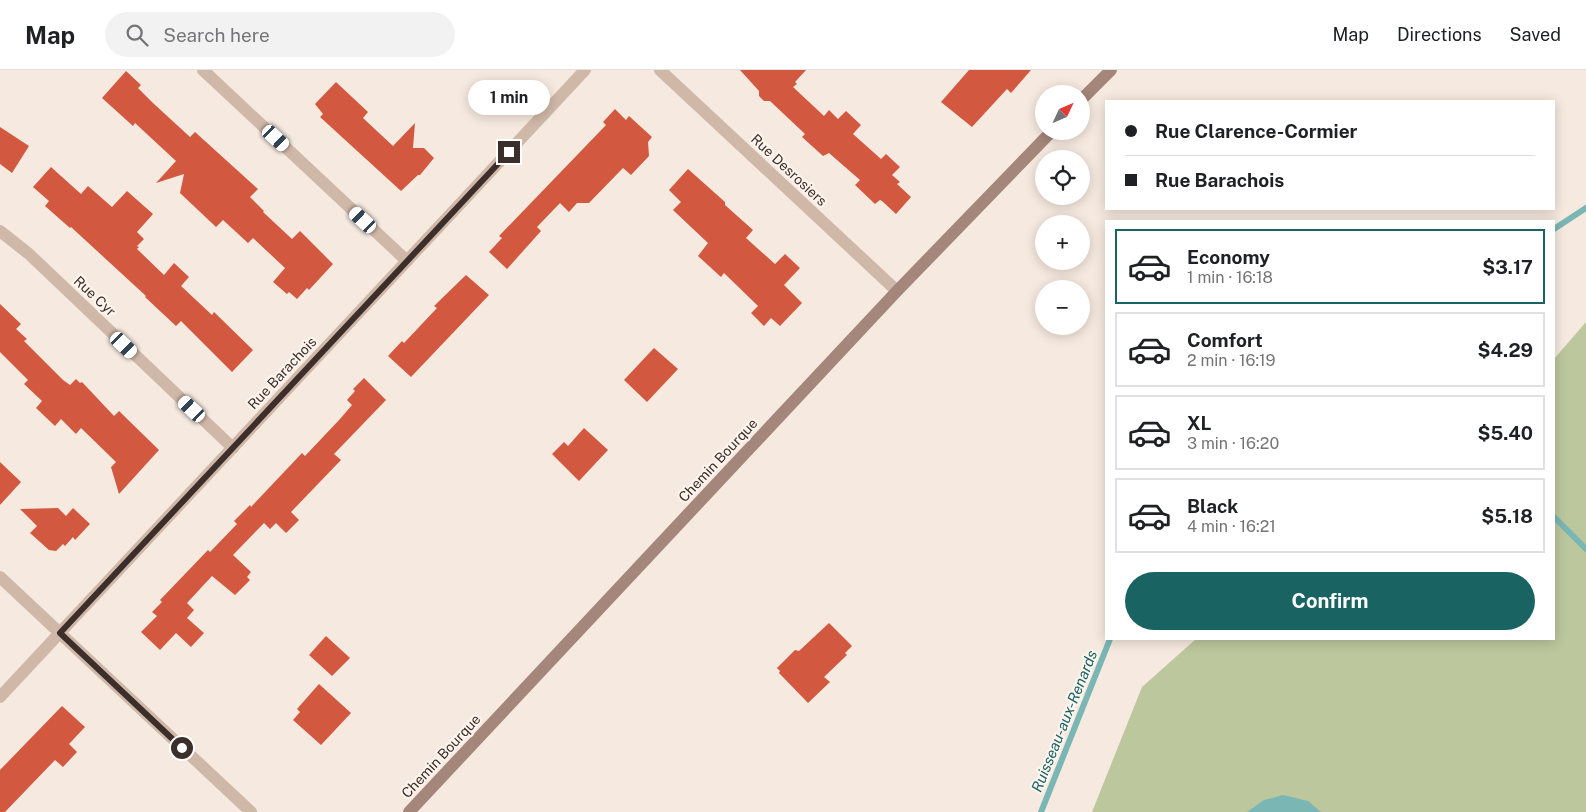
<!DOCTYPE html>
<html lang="en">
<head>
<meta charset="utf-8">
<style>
  :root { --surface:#fff; --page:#f2f2f2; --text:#202124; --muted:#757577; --line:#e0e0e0; --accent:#1a6363 }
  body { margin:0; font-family:"Public Sans",sans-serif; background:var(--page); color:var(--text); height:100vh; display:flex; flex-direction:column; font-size:19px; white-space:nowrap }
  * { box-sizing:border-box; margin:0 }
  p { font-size:16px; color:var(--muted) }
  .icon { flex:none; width:28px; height:28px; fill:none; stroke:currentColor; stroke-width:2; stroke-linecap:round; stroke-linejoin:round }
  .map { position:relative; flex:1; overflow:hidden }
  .side { position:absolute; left:1105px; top:150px; width:450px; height:420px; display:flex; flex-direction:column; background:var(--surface); border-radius:0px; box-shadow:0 2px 12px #0003 }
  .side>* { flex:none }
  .banner { position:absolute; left:1105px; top:30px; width:450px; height:110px; border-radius:0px; box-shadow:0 2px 12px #0003; display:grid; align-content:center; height:110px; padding:0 20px; background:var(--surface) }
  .needle { width:32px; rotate:46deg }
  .controls { position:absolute; left:1035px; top:15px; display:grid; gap:10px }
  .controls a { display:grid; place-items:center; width:55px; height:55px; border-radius:50%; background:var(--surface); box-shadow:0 2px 12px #0003; font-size:25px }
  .end { position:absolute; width:22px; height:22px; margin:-11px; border:6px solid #3c2e2a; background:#fff; box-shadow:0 0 0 2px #fff }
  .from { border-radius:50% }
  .bubble { position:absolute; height:35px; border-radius:18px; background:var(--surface); box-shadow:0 2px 12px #0003; font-size:16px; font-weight:700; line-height:35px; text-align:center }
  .car { position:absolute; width:15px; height:30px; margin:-15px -8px; border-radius:6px; box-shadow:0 0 4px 1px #0007; background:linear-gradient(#fff 24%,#345 0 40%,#fff 0 76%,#345 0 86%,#fff 0) }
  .banner b { display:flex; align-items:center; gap:18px; height:48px; font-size:19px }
  .banner b+b { border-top:1px solid var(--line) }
  .banner i { width:12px; height:12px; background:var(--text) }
  ul { padding:9px 0 0; list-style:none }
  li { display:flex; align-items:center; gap:15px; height:75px; margin:0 10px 8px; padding:0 10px; border:2px solid var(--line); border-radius:0px }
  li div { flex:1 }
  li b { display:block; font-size:19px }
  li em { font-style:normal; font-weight:700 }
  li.selected { border-color:var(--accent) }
  li>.icon { width:45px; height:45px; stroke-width:1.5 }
  .primary-button { display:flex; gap:10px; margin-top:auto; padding:10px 20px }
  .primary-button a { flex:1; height:58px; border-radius:30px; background:var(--accent); color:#fff; font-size:20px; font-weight:700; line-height:58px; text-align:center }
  header { display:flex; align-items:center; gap:30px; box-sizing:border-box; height:70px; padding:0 25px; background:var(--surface); border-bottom:1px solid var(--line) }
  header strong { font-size:24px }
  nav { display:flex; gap:28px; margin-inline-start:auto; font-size:18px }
  .search { width:350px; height:45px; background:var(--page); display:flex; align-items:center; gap:12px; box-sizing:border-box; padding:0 18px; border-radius:28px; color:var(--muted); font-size:19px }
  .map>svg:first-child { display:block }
  .green { fill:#bcc79d }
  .water { fill:#7ab6b4 }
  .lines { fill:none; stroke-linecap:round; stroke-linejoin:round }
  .stream { stroke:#7ab6b4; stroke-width:6 }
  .building { fill:#d25940 }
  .street { stroke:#d0b8a9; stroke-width:12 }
  .secondary { stroke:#a4867a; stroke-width:12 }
  .route { stroke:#3c2e2a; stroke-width:6 }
  .labels { text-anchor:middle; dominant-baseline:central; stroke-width:4.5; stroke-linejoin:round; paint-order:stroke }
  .street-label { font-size:14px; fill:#3c2e2a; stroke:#fcf4ed }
  .water-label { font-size:15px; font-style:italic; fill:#1a6363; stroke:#fcf4ed }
</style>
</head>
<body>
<header>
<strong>Map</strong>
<div class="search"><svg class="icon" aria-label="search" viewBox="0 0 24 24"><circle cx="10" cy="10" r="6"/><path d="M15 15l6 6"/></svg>Search here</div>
<nav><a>Map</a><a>Directions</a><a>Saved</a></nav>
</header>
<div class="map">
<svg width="1586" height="742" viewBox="0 0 1586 742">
  <rect width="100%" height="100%" fill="#f6e9df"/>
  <path class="green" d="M1586,252V742H1092L1142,617L1196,569H1554V289Z"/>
  <path class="water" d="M1283,725L1308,731L1321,742H1247L1264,730Z"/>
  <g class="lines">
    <g class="stream">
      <path d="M1554,159L1586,138"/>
      <path d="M1554,447L1586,479"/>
      <path d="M1041,742L1110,569"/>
    </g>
  </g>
  <g class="building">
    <path d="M740,0H806L795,12L797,14L793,17L824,46L829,40L838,49L846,41L861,55L853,64L881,89L886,84L900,97L892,105L900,112L897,114L911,127L896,144L882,131L880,130L875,134L855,115L860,110L829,83L823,86L802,67L805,64L770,31H764L759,26V21Z"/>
    <path d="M969,0H1031L1011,23L1007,19L972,57L941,32Z"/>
    <path d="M126,1L141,15L138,18L153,33L190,67L195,62L258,119L250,127L264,141L263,142L292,169L300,161L333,194L309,220L307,218L297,229L289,222L287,224L273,212L285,198L253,168L248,173L223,150L216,157L180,123L184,104L156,113L176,91L135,53L133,56L102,28Z"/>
    <path d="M336,12L368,42L363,48L393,76L415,53L413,78H424L434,88L420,105H418L401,121L320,47L323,44L315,34Z"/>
    <path d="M615,39L626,50L629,46L652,67L648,72L649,86L631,105L623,98L589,133H577L569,142L560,133L537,157L541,161L507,199L489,182L502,168L499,166L606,55L603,52Z"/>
    <path d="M0,57L29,76L12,103L0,94Z"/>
    <path d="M51,97L81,124L88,116L112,137L127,121L153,144L137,162L144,169L137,176L139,177L137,179L164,205L174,193L189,207L181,216L212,245L214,242L253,280L232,302L181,251L176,256L145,227L146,226L71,157L70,158L45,136L49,131L33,117Z"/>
    <path d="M688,99L725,132V135L753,160L746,168L775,194L785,184L800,198L784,215L802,233L780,256L771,248L764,256L751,243L758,236L724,203L721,207L698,186L708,173L673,140L681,132L669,120Z"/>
    <path d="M466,205L489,225L411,307L388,286L402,271L404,273L437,238L434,236Z"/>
    <path d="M0,234L21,254L16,259L27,269L24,271L63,310L70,315L76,309L80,313L82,312L114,346L119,341L159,380L119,424L111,397L116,392L81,358L76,364L61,349L55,356L36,338L42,331L24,314L28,310L0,282Z"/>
    <path d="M654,278L678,299L647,332L624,310Z"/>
    <path d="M364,308L386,330L334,384L341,390L291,442L299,450L286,463L276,453L270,459L264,453L233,485L251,502L247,507L250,510L235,525L212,506L187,533L194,540L187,548L204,563L191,577L176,563L160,580L141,562L157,546L152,542L162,532L160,530L208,480L210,482L237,454L234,451L250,435L251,437L302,383L305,386L340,349L352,335L347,330L355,321L353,319Z"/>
    <path d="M584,358L608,380L579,411L552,384L564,372L568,376Z"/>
    <path d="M0,392L21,412L0,435Z"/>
    <path d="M58,438L66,446L73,438L90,454L75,470L73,467L65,476L63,474L56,481L49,480L30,463L37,456L20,439Z"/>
    <path d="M829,553L852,576L845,583L847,585L824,607L830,612L808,633L779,603L780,601L777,598L795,580L799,581Z"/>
    <path d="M326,566L350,588L332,606L309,585Z"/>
    <path d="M319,614L351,643L321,675L293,650L300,642L297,639Z"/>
    <path d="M62,636L85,657L69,674L77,682L63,697L55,690L5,742H0V700Z"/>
  </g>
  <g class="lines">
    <g class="street">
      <path d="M203,0L407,191"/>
      <path d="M660,0L897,221"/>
      <path d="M0,161L29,184L233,378"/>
      <path d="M0,507L251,742"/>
      <path d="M0,627L585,0"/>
    </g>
    <g class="secondary">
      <path d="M1081,30L1111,0"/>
      <path d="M409,742L897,221L1052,61"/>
    </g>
  </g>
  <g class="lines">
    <path class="route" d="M182,678L60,563L509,82"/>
  </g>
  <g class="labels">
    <g class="street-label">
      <text transform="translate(789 100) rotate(43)">Rue Desrosiers</text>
      <text transform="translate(95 226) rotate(43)">Rue Cyr</text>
      <text transform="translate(282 303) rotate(-47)">Rue Barachois</text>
      <text transform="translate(718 390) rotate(-47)">Chemin Bourque</text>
      <text transform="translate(441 686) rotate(-47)">Chemin Bourque</text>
    </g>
    <g class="water-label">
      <text transform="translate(1064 651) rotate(-68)">Ruisseau-aux-Renards</text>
    </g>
  </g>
</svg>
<div class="controls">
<a><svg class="needle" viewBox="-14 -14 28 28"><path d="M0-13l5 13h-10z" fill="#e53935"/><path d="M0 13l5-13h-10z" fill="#757577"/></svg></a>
<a><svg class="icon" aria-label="locate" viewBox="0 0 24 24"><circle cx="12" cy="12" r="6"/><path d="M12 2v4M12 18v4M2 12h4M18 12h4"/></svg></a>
<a>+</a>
<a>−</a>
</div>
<i class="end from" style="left:182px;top:678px"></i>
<i class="end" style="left:509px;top:82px"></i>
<div class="bubble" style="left:468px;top:10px;width:82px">1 min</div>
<i class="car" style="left:276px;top:68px;rotate:133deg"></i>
<i class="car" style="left:363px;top:150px;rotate:313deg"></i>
<i class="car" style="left:124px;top:275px;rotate:134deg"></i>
<i class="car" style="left:192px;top:339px;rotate:313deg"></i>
<div class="banner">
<b><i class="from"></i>Rue Clarence-Cormier</b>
<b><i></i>Rue Barachois</b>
</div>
<section class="side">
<ul>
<li class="selected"><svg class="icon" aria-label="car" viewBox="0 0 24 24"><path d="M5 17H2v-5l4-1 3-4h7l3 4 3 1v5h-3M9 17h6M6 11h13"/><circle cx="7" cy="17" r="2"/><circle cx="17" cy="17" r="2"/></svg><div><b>Economy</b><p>1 min · 16:18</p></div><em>$3.17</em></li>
<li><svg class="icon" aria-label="car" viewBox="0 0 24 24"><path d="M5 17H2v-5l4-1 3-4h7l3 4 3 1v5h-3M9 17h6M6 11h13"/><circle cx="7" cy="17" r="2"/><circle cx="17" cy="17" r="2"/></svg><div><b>Comfort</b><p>2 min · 16:19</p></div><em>$4.29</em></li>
<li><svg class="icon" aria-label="car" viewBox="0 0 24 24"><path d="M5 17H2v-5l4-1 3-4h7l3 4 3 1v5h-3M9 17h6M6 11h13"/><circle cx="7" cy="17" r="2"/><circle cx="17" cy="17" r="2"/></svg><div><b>XL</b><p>3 min · 16:20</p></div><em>$5.40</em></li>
<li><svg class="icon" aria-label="car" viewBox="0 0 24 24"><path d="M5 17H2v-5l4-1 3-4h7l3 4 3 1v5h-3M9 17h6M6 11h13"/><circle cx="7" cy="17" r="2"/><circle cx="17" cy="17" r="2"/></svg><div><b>Black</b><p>4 min · 16:21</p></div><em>$5.18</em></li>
</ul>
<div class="primary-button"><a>Confirm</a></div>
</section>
</div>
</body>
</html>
